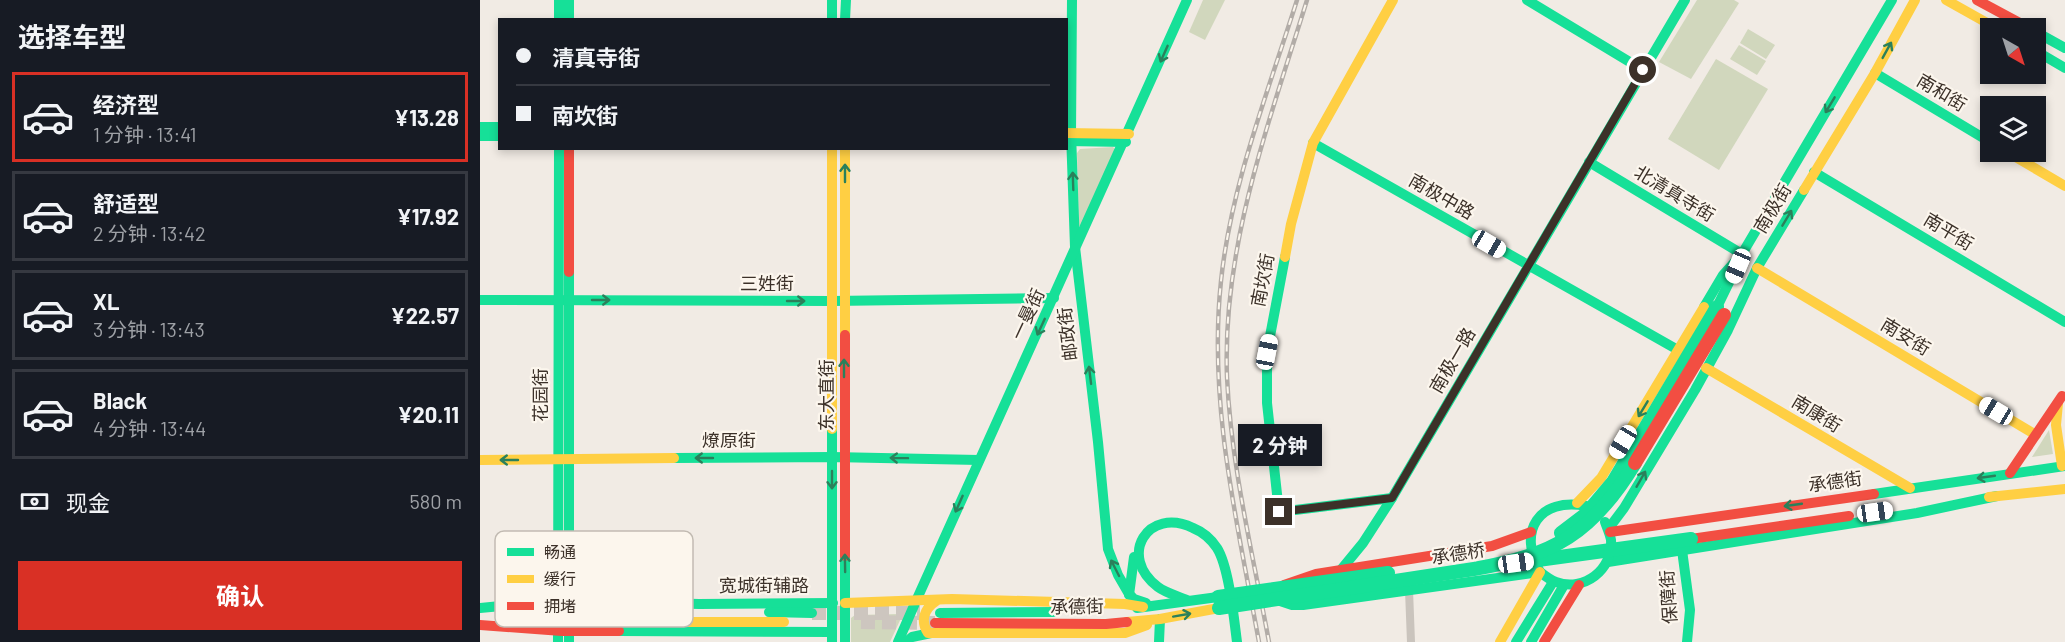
<!DOCTYPE html>
<html lang="zh">
<head>
<meta charset="utf-8">
<style>
  :root { --surface:#171b24; --page:#20242c; --text:#f1f3f6; --muted:#9ea1a6; --line:#363941; --accent:#d93025 }
  body { margin:0; font-family:Barlow,"Noto Sans SC",sans-serif; background:var(--page); color:var(--text); height:100vh; display:flex; flex-direction:column; font-size:22px; white-space:nowrap }
  * { box-sizing:border-box; margin:0 }
  p { font-size:20px; color:var(--muted) }
  .icon { flex:none; width:33px; height:33px; fill:none; stroke:currentColor; stroke-width:2; stroke-linecap:round; stroke-linejoin:round }
  .map { position:relative; flex:1; overflow:hidden }
  .drawer { display:flex; flex-direction:column; background:var(--surface); width:480px }
  .drawer>* { flex:none }
  .top-card { position:absolute; left:18px; top:18px; width:570px; height:132px; border-radius:0px; box-shadow:0 3px 9px #0003; display:grid; align-content:center; height:132px; padding:0 18px; background:var(--surface) }
  .needle { width:39px; rotate:141deg }
  .fabs { position:absolute; left:1500px; top:18px; display:grid; gap:12px }
  .fabs a { display:grid; place-items:center; width:66px; height:66px; border-radius:0px; background:var(--surface); box-shadow:0 3px 9px #0003; font-size:30px }
  .end { position:absolute; width:27px; height:27px; margin:-14px; border:8px solid #3c3129; background:#fff; box-shadow:0 0 0 3px #fff }
  .from { border-radius:50% }
  .bubble { position:absolute; height:42px; border-radius:0px; background:var(--surface); box-shadow:0 3px 9px #0003; font-size:20px; font-weight:700; line-height:42px; text-align:center }
  .car { position:absolute; width:18px; height:36px; margin:-18px -9px; border-radius:8px; box-shadow:0 0 4px 2px #0007; background:linear-gradient(#fff 24%,#345 0 40%,#fff 0 76%,#345 0 86%,#fff 0) }
  .top-card b { display:flex; align-items:center; gap:21px; height:57px; font-size:22px }
  .top-card b+b { border-top:2px solid var(--line) }
  .top-card i { width:15px; height:15px; background:var(--text) }
  ul { padding:0; list-style:none }
  li { display:flex; align-items:center; gap:18px; height:90px; margin:0 12px 9px; padding:0 6px; border:3px solid var(--line); border-radius:0px }
  li div { flex:1 }
  li b { display:block; font-size:22px }
  li em { font-style:normal; font-weight:700 }
  li.active { border-color:var(--accent) }
  li>.icon { width:54px; height:54px; stroke-width:1.5 }
  h2 { padding:0 18px; font-size:27px; line-height:72px }
  .pay { display:flex; align-items:center; gap:15px; height:66px; padding:0 18px; font-size:22px }
  .pay p { margin-inline-start:auto }
  .cta { display:flex; gap:12px; margin-top:auto; padding:12px 18px }
  .cta a { flex:1; height:69px; border-radius:0px; background:var(--accent); color:#fff; font-size:24px; font-weight:700; line-height:69px; text-align:center }
  main { display:flex; flex:1; min-height:0 }
  .map>svg:first-child { display:block }
  .green { fill:#d1d7bd }
  .lines { fill:none; stroke-linecap:round; stroke-linejoin:round }
  .highway-tunnel { stroke:#cdc6bf; stroke-width:14; stroke-dasharray:14 7; stroke-linecap:butt }
  .street { stroke:#cac4bd; stroke-width:8 }
  .fast { stroke:#16e098; stroke-width:10 }
  .slow { stroke:#ffcf43; stroke-width:10 }
  .jam { stroke:#f24e42; stroke-width:10 }
  .rail-casing { stroke:#b2aca7; stroke-width:4.5 }
  .rail { stroke:#fcf6ed; stroke-width:2; stroke-dasharray:7; stroke-linecap:butt }
  .fast-bridge { stroke:#16e098; stroke-width:14 }
  .jam-bridge { stroke:#f24e42; stroke-width:14 }
  .oneway { stroke:#2b805b }
  .route { stroke:#3c3129; stroke-width:8 }
  .labels { text-anchor:middle; dominant-baseline:central; stroke-width:4.5; stroke-linejoin:round; paint-order:stroke }
  .street-label { font-size:18px; fill:#3c3129; stroke:#fcf6ed }
  .key { fill:#fcf6ed; stroke:#c2bbb2; stroke-width:1.5 }
  .key-label { font-size:16px; fill:#3c3129 }
</style>
</head>
<body>
<main>
<section class="drawer">
<h2>选择车型</h2>
<ul>
<li class="active"><svg class="icon" aria-label="car" viewBox="0 0 24 24"><path d="M5 17H2v-5l4-1 3-4h7l3 4 3 1v5h-3M9 17h6M6 11h13"/><circle cx="7" cy="17" r="2"/><circle cx="17" cy="17" r="2"/></svg><div><b>经济型</b><p>1 分钟 · 13:41</p></div><em>¥13.28</em></li>
<li><svg class="icon" aria-label="car" viewBox="0 0 24 24"><path d="M5 17H2v-5l4-1 3-4h7l3 4 3 1v5h-3M9 17h6M6 11h13"/><circle cx="7" cy="17" r="2"/><circle cx="17" cy="17" r="2"/></svg><div><b>舒适型</b><p>2 分钟 · 13:42</p></div><em>¥17.92</em></li>
<li><svg class="icon" aria-label="car" viewBox="0 0 24 24"><path d="M5 17H2v-5l4-1 3-4h7l3 4 3 1v5h-3M9 17h6M6 11h13"/><circle cx="7" cy="17" r="2"/><circle cx="17" cy="17" r="2"/></svg><div><b>XL</b><p>3 分钟 · 13:43</p></div><em>¥22.57</em></li>
<li><svg class="icon" aria-label="car" viewBox="0 0 24 24"><path d="M5 17H2v-5l4-1 3-4h7l3 4 3 1v5h-3M9 17h6M6 11h13"/><circle cx="7" cy="17" r="2"/><circle cx="17" cy="17" r="2"/></svg><div><b>Black</b><p>4 分钟 · 13:44</p></div><em>¥20.11</em></li>
</ul>
<div class="pay"><svg class="icon" aria-label="cash" viewBox="0 0 24 24"><path d="M3 7h18v10H3z"/><circle cx="12" cy="12" r="2"/></svg>现金<p>580 m</p></div>
<div class="cta"><a>确认</a></div>
</section>
<div class="map">
<svg width="1585" height="642" viewBox="0 0 1585 642">
  <rect width="100%" height="100%" fill="#f1ebe4"/>
  <g class="green">
    <path d="M723,0H745L725,40L709,32Z"/>
    <path d="M1217,0H1254L1259,3L1211,79L1179,62Z"/>
    <path d="M1268,29L1295,45L1286,59L1260,43Z"/>
    <path d="M1259,45L1286,61L1277,75L1250,59Z"/>
    <path d="M1236,59L1288,89L1239,170L1188,139Z"/>
    <path d="M633,147L636,151L603,227L599,226L597,153L600,149Z"/>
    <path d="M1569,430L1573,454L1552,457Z"/>
    <path d="M420,614L422,616L410,642H371V618L375,615Z"/>
  </g>
  <g class="lines">
    <g class="highway-tunnel">
      <path d="M332,613H440"/>
      <path d="M381,622L455,623"/>
    </g>
    <path class="street" d="M929,590L931,642"/>
    <g class="fast">
      <path d="M79,0V20"/>
      <path d="M89,0V20"/>
      <path d="M352,0V20"/>
      <path d="M592,0L591,133L595,247L618,442L628,549L638,575L649,594L654,599L666,603"/>
      <path d="M1047,0L1163,70"/>
      <path d="M365,20L366,0"/>
      <path d="M1556,32L1585,48"/>
      <path d="M1556,51L1585,68"/>
      <path d="M1395,73L1510,142"/>
      <path d="M0,127H20"/>
      <path d="M0,136H20"/>
      <path d="M587,141L646,142"/>
      <path d="M833,143L1198,350"/>
      <path d="M1109,162L1262,254"/>
      <path d="M1334,172L1585,322"/>
      <path d="M805,257L787,352V403L799,512L912,498"/>
      <path d="M89,272V642"/>
      <path d="M0,300L352,301L574,298"/>
      <path d="M1224,307L1243,275L1262,254L1412,0"/>
      <path d="M1237,307L1258,264"/>
      <path d="M352,429V642"/>
      <path d="M194,458L352,457L499,460"/>
      <path d="M1394,494L1585,466"/>
      <path d="M1129,528L1144,508L1215,390L1248,330L1277,268L1324,190"/>
      <path d="M1202,550L1210,610L1207,642"/>
      <path d="M365,556V642"/>
      <path d="M1128,562L1437,513L1517,496"/>
      <path d="M860,571L883,543L912,498L1205,0"/>
      <path d="M1060,572C1037,531 1059,497 1106,506"/>
      <path d="M649,595L654,557"/>
      <path d="M707,600C698,596 686,593 678,587C637,556 668,506 713,528C723,532 731,539 737,548C749,567 754,619 757,642"/>
      <path d="M797,600L812,605H823L1060,572C1065,576 1070,580 1076,582C1104,592 1133,570 1131,540C1130,534 1127,528 1125,522"/>
      <path d="M436,601L707,0"/>
      <path d="M0,608L83,600L219,604L353,603"/>
      <path d="M657,608L738,597"/>
      <path d="M61,610L146,611"/>
      <path d="M289,612L332,613"/>
      <path d="M460,613L575,612"/>
      <path d="M139,631L352,632"/>
      <path d="M78,642L79,148"/>
      <path d="M418,642L436,601"/>
      <path d="M426,642L432,637L451,633"/>
      <path d="M679,642L680,619"/>
      <path d="M1036,642L1073,582"/>
      <path d="M1051,642L1084,585"/>
    </g>
    <g class="slow">
      <path d="M1466,0L1516,28"/>
      <path d="M586,133L649,134"/>
      <path d="M352,148V429"/>
      <path d="M365,148V335"/>
      <path d="M1527,152L1585,186"/>
      <path d="M1324,190L1395,73L1435,0"/>
      <path d="M805,257L811,224L833,143L913,0"/>
      <path d="M1277,268L1556,435"/>
      <path d="M1226,368L1430,488"/>
      <path d="M1578,403L1576,425L1582,466"/>
      <path d="M0,460L194,458"/>
      <path d="M1509,497L1585,489"/>
      <path d="M1097,503L1121,478L1224,307"/>
      <path d="M456,601C444,609 440,621 448,633H645L667,625"/>
      <path d="M365,603L472,599L645,604L663,607"/>
      <path d="M191,622H304"/>
      <path d="M647,622L680,619L739,608"/>
      <path d="M1020,642L1060,572"/>
    </g>
    <g class="jam">
      <path d="M1497,0L1549,28"/>
      <path d="M89,148V272"/>
      <path d="M365,335V556"/>
      <path d="M1530,473L1582,396"/>
      <path d="M1130,532L1394,494"/>
      <path d="M1211,539L1369,516"/>
      <path d="M804,585L836,574L1012,546L1051,532"/>
      <path d="M455,623L626,624L647,622"/>
      <path d="M0,625L82,631H139"/>
      <path d="M1064,642L1099,585"/>
    </g>
    <g class="rail-casing">
      <g id="rail">
        <path d="M779,642C757,522 728,403 741,281C751,185 788,92 817,0"/>
        <path d="M789,642C773,555 751,466 747,377C742,246 789,123 827,0"/>
      </g>
    </g>
    <use href="#rail" class="rail"/>
    <g class="fast-bridge">
      <path d="M1081,533L1106,514L1133,482L1237,307"/>
      <path d="M1058,560L1211,539"/>
      <path d="M738,597L908,573"/>
      <path d="M739,608L994,569C1074,555 1112,534 1155,463"/>
    </g>
    <path class="jam-bridge" d="M1155,463L1244,315"/>
  </g>
  <defs><path id="oneway-shaft" d="M-6 0H5M1.5-3L5.5 0L1.5 3" fill="none" stroke-width="1.6" stroke-linecap="round" stroke-linejoin="round" transform="scale(1.5)"/></defs>
  <g class="oneway">
    <use href="#oneway-shaft" transform="translate(1407 50) rotate(-61)"/>
    <use href="#oneway-shaft" transform="translate(684 54) rotate(114)"/>
    <use href="#oneway-shaft" transform="translate(1350 105) rotate(121)"/>
    <use href="#oneway-shaft" transform="translate(365 173) rotate(-90)"/>
    <use href="#oneway-shaft" transform="translate(593 181) rotate(-92)"/>
    <use href="#oneway-shaft" transform="translate(1307 218) rotate(-59)"/>
    <use href="#oneway-shaft" transform="translate(121 300)"/>
    <use href="#oneway-shaft" transform="translate(316 301)"/>
    <use href="#oneway-shaft" transform="translate(561 327) rotate(115)"/>
    <use href="#oneway-shaft" transform="translate(364 368) rotate(-90)"/>
    <use href="#oneway-shaft" transform="translate(610 375) rotate(-97)"/>
    <use href="#oneway-shaft" transform="translate(1163 409) rotate(121)"/>
    <use href="#oneway-shaft" transform="translate(224 458) rotate(180)"/>
    <use href="#oneway-shaft" transform="translate(419 458) rotate(-179)"/>
    <use href="#oneway-shaft" transform="translate(29 460) rotate(180)"/>
    <use href="#oneway-shaft" transform="translate(1506 477) rotate(172)"/>
    <use href="#oneway-shaft" transform="translate(1161 479) rotate(-60)"/>
    <use href="#oneway-shaft" transform="translate(352 480) rotate(90)"/>
    <use href="#oneway-shaft" transform="translate(479 504) rotate(114)"/>
    <use href="#oneway-shaft" transform="translate(1313 505) rotate(172)"/>
    <use href="#oneway-shaft" transform="translate(365 563) rotate(-91)"/>
    <use href="#oneway-shaft" transform="translate(635 568) rotate(-117)"/>
    <use href="#oneway-shaft" transform="translate(702 615) rotate(-10)"/>
  </g>
  <g class="lines">
    <path class="route" d="M799,512L912,498L1163,70"/>
  </g>
  <g class="labels">
    <g class="street-label">
      <text transform="translate(1462 92) rotate(31)">南和街</text>
      <text transform="translate(1195 193) rotate(31)">北清真寺街</text>
      <text transform="translate(962 196) rotate(30)">南极中路</text>
      <text transform="translate(1292 208) rotate(-59)">南极街</text>
      <text transform="translate(1469 231) rotate(31)">南平街</text>
      <text transform="translate(782 280) rotate(-79)">南坎街</text>
      <text x="287" y="283">三姓街</text>
      <text transform="translate(547 314) rotate(-65)">一曼街</text>
      <text transform="translate(587 334) rotate(-97)">邮政街</text>
      <text transform="translate(1426 336) rotate(31)">南安街</text>
      <text transform="translate(972 360) rotate(-60)">南极一路</text>
      <text transform="translate(60 395) rotate(-90)">花园街</text>
      <text transform="translate(346 395) rotate(-90)">东大直街</text>
      <text transform="translate(1337 413) rotate(31)">南康街</text>
      <text x="249" y="440">燎原街</text>
      <text transform="translate(1355 481) rotate(-8)">承德街</text>
      <text transform="translate(978 553) rotate(-9)">承德桥</text>
      <text x="284" y="585">宽城街辅路</text>
      <text transform="translate(1188 597) rotate(-94)">保障街</text>
      <text transform="translate(597 606) rotate(-1)">承德街</text>
    </g>
  </g>
  <rect x="15" y="531" width="198" height="96" rx="9" class="key"/>
  <rect x="27" y="548" width="27" height="8" fill="#16e098"/>
  <rect x="27" y="575" width="27" height="8" fill="#ffcf43"/>
  <rect x="27" y="602" width="27" height="8" fill="#f24e42"/>
  <g class="key-label">
    <text x="64" y="558">畅通</text>
    <text x="64" y="585">缓行</text>
    <text x="64" y="612">拥堵</text>
  </g>
</svg>
<div class="fabs">
<a><svg class="needle" viewBox="-14 -14 28 28"><path d="M0-13l5 13h-10z" fill="#e53935"/><path d="M0 13l5-13h-10z" fill="#9ea1a6"/></svg></a>
<a><svg class="icon" aria-label="layers" viewBox="0 0 24 24"><path d="M12 4l9 5-9 5-9-5zM3 14l9 5 9-5"/></svg></a>
</div>
<i class="end from" style="left:1163px;top:70px"></i>
<i class="end" style="left:799px;top:512px"></i>
<div class="bubble" style="left:758px;top:424px;width:84px">2 分钟</div>
<i class="car" style="left:1009px;top:244px;rotate:120deg"></i>
<i class="car" style="left:1258px;top:266px;rotate:203deg"></i>
<i class="car" style="left:787px;top:352px;rotate:11deg"></i>
<i class="car" style="left:1516px;top:411px;rotate:301deg"></i>
<i class="car" style="left:1143px;top:442px;rotate:211deg"></i>
<i class="car" style="left:1395px;top:512px;rotate:82deg"></i>
<i class="car" style="left:1036px;top:563px;rotate:82deg"></i>
<div class="top-card">
<b><i class="from"></i>清真寺街</b>
<b><i></i>南坎街</b>
</div>
</div>
</main>
</body>
</html>
